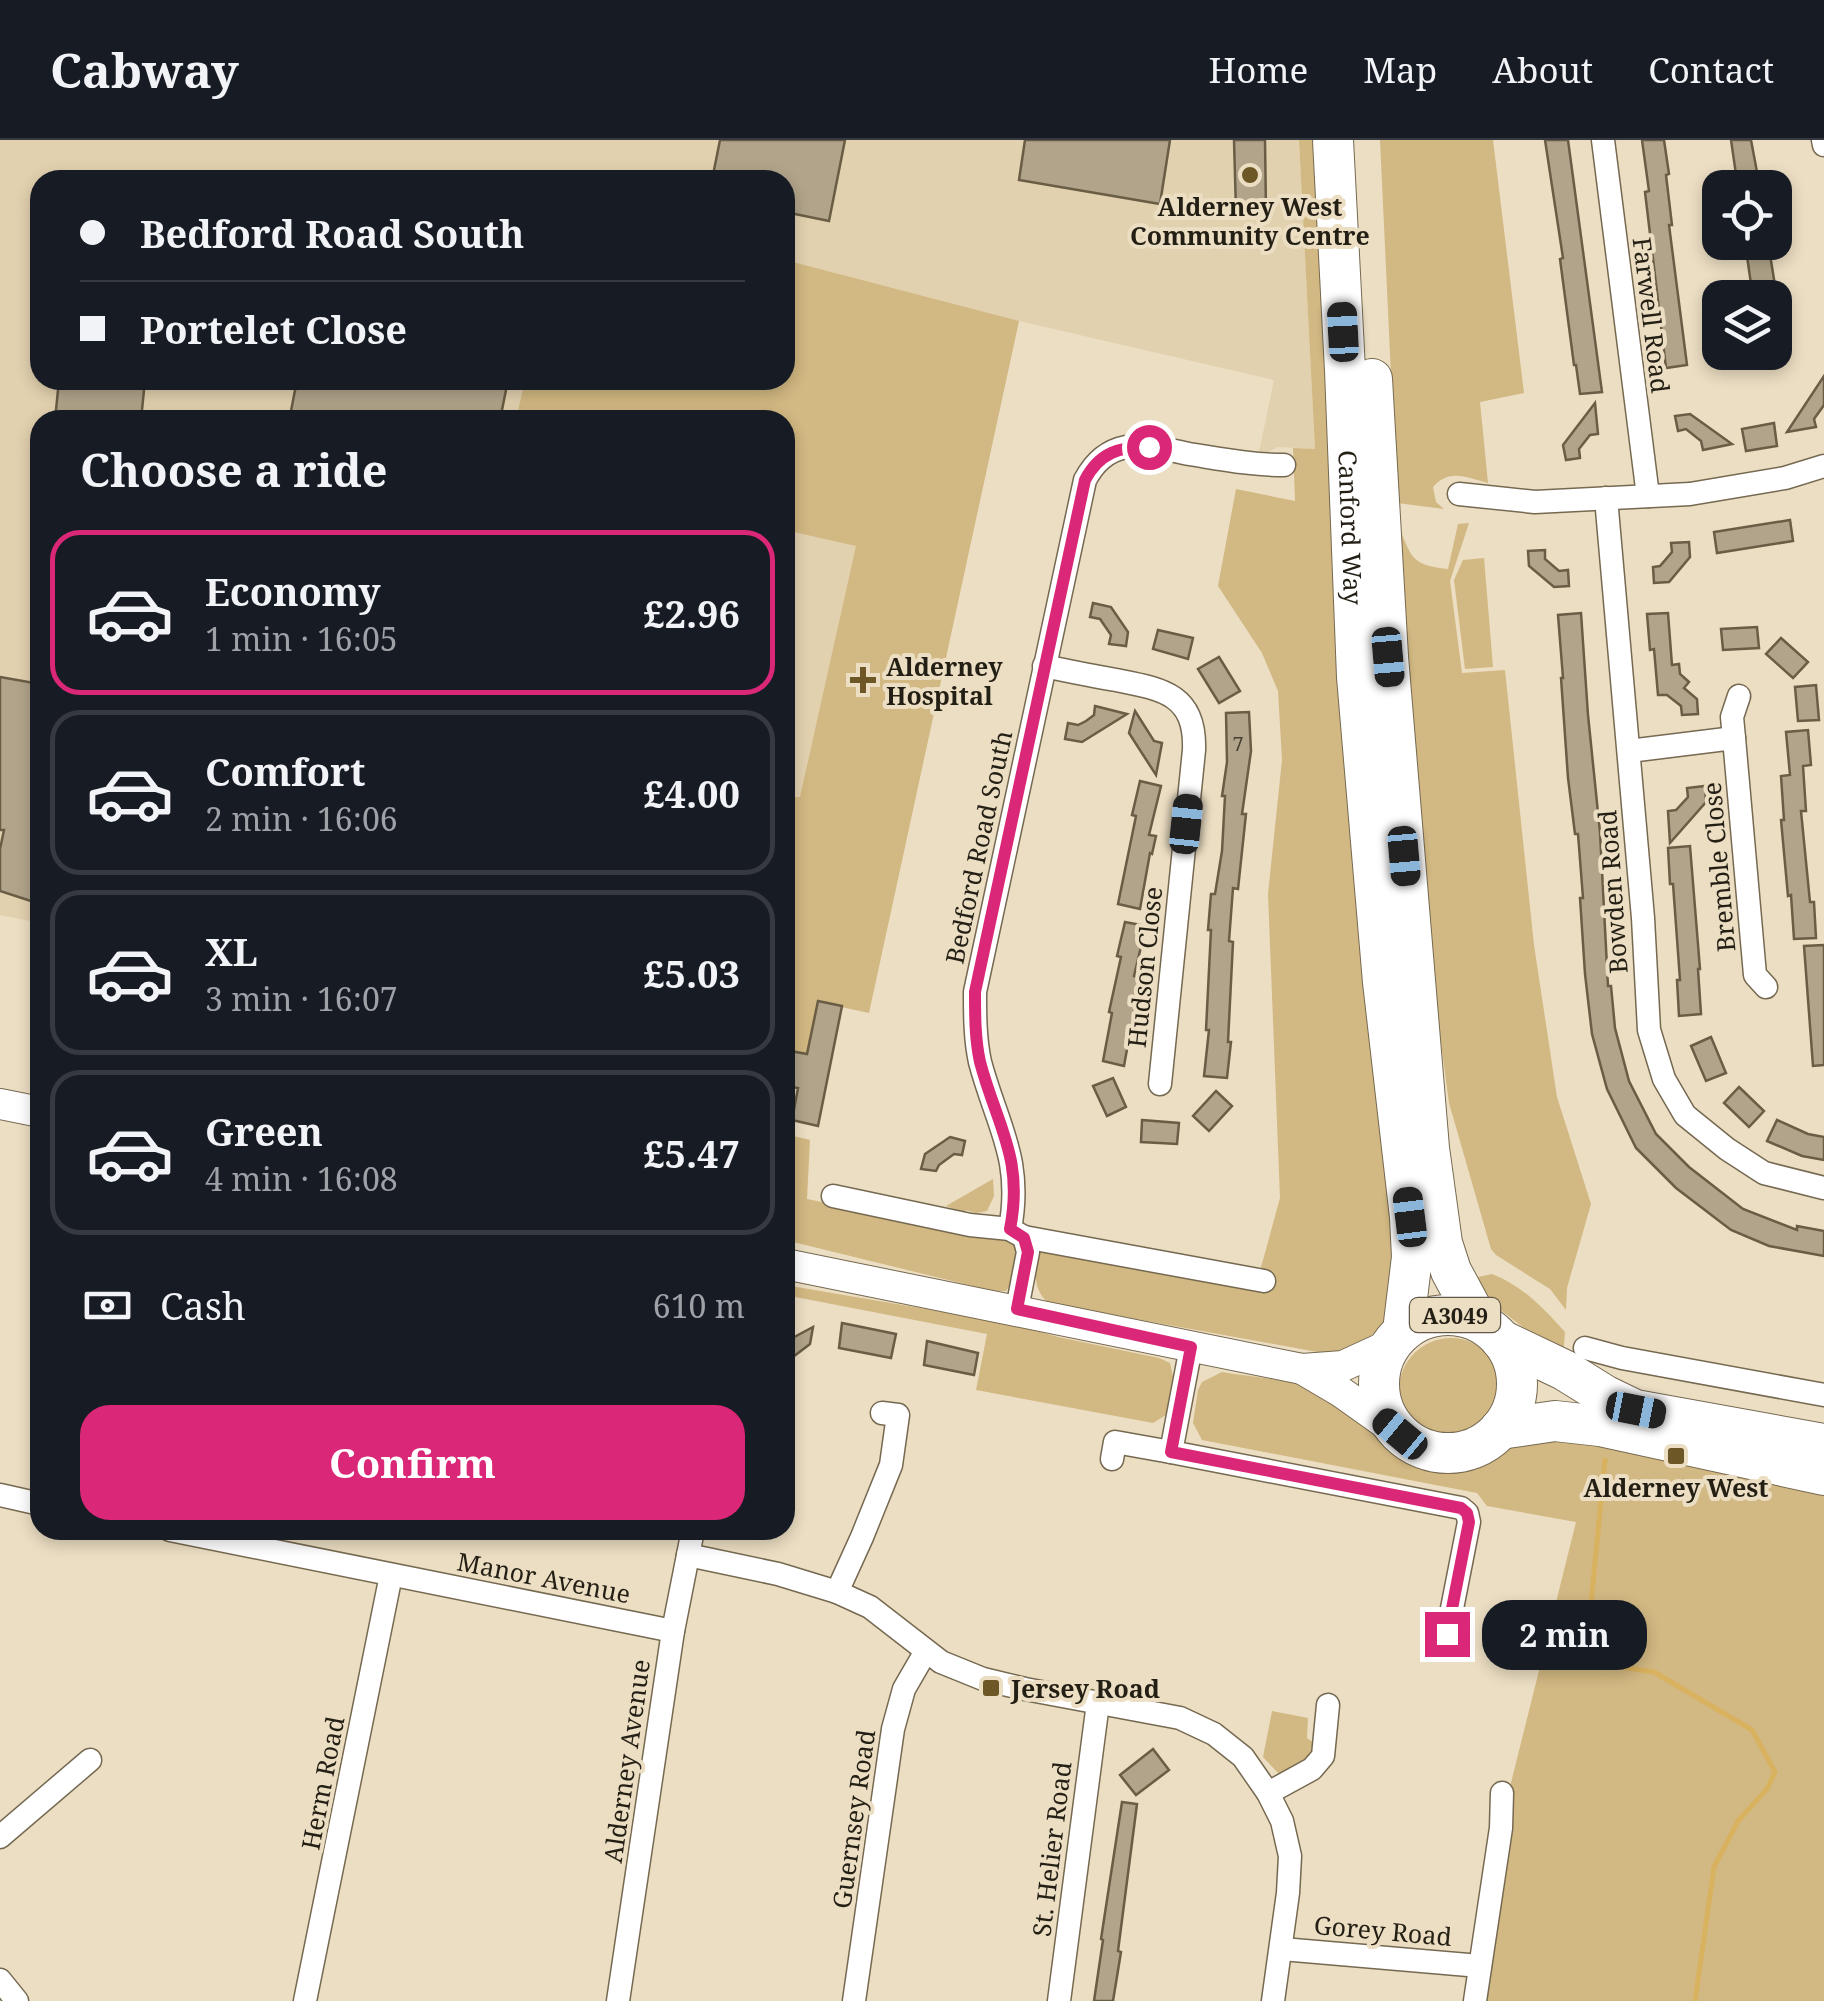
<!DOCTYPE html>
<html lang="en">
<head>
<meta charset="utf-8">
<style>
  :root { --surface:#171b24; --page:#20242c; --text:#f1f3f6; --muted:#9ea1a6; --line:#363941; --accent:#db2777 }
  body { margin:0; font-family:"Noto Serif",serif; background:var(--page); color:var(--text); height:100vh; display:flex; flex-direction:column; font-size:38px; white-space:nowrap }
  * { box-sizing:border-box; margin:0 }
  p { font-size:32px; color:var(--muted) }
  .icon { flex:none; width:55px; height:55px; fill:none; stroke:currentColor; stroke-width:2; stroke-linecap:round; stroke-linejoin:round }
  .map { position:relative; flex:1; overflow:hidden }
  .details { position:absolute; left:30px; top:270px; width:765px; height:1130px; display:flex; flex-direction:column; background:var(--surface); border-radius:30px; box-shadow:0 5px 15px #0003 }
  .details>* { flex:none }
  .banner { position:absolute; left:30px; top:30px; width:765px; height:220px; border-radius:30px; box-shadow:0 5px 15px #0003; display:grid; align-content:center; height:220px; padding:0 50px; background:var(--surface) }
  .buttons { position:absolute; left:1702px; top:30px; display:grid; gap:20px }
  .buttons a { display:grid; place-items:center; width:90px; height:90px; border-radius:20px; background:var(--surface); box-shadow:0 5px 15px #0003; font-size:50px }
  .end { position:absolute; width:45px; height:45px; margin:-22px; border:12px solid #db2777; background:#fff; box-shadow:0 0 0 5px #fff }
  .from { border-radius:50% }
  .bubble { position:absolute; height:70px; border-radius:30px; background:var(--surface); box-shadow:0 5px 15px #0003; font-size:32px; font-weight:700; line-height:70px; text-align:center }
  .car { position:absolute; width:30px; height:60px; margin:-30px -15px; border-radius:12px; box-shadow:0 0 8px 2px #0007; background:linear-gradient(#222 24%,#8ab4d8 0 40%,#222 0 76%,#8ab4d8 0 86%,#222 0) }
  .banner b { display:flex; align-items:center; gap:35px; height:95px; font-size:38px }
  .banner b+b { border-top:2px solid var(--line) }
  .banner i { width:25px; height:25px; background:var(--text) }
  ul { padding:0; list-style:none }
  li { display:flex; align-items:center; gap:30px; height:165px; margin:0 20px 15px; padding:0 30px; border:5px solid var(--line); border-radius:30px }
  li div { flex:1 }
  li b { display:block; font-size:38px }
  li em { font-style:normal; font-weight:700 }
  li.selected { border-color:var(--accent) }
  li>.icon { width:90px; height:90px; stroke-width:1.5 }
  h2 { padding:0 50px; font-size:45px; line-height:120px }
  .pay { display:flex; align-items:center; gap:25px; height:110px; padding:0 50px; font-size:38px }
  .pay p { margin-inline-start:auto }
  .button { display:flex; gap:20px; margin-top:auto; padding:20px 50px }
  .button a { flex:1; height:115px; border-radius:30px; background:var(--accent); color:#fff; font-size:40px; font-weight:700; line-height:115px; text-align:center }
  header { display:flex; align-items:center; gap:60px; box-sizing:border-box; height:140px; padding:0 50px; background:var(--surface); border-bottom:2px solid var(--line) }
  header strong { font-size:48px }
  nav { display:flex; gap:55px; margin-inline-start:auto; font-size:35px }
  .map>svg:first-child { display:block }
  .built { fill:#e2d1af; fill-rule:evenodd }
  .green { fill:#d2b882 }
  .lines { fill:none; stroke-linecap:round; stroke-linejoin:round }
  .stream { stroke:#d9b25f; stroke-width:5 }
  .building { fill:#b1a48a; stroke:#695d45; stroke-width:2.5 }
  .street-casing { stroke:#766951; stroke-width:25 }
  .secondary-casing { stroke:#766951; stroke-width:32 }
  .highway-casing { stroke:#766951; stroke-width:42 }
  .street { stroke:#fff; stroke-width:22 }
  .secondary { stroke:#fff; stroke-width:30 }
  .highway { stroke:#fff; stroke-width:40 }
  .route { stroke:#db2777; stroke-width:12 }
  .poi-dot { fill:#6d5726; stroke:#ecdec3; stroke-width:4 }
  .labels { text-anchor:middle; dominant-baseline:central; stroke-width:8; stroke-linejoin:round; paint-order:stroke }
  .number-label { font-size:20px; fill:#474032 }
  .shield { fill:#ecdec3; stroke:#605849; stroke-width:2.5 }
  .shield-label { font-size:22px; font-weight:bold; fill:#241f15 }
  .poi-label { font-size:25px; font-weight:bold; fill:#241f15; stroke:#ecdec3 }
  .street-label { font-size:25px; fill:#241f15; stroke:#ecdec3 }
</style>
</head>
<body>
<header>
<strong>Cabway</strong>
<nav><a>Home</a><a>Map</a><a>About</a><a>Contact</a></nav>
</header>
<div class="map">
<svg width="1824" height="1861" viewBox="0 0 1824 1861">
  <rect width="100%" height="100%" fill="#ecdec3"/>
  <path class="built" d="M0,0H1299L1315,309L1278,307L1258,317L1274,240L1019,181L879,820L785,801V280H40V783L0,775ZM40,40H785V240H40Z"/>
  <g class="green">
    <path d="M1299,0H1322L1396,1065L1392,1174C1366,1201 1363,1209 1323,1213L1048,1163C1031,1146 1036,1133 1039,1111L1260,1131L1280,1058L1268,754L1282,620L1278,551L1262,513L1218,446L1236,349L1295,361L1293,308L1315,309Z"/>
    <path d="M1380,0H1493L1524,253L1480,262L1488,343C1467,338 1450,328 1433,347L1436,362L1444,369L1397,363Z"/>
    <path d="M785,120L1019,181L869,873L818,862L807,914L785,910V657H800L856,406L785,390V280H516L525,240H785Z"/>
    <path d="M1469,383L1450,441L1462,533L1505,530L1534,805L1557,957L1591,1064L1567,1148L1566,1170L1550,1149L1496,1115L1491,1109L1449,963L1430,820L1398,385C1412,417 1410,425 1448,429L1458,384Z"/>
    <path d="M1484,418L1493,527L1465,529L1454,440L1463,420Z"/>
    <path d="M785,994L810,1000L807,1059L1015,1101C1021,1119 1017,1136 1006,1151H993L785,1100Z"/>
    <path d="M993,1039L994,1056L987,1071L976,1073L966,1070L964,1073L946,1066Z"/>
    <path d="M1492,1134C1523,1146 1543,1168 1565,1192L1563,1218L1498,1168L1485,1156L1473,1138Z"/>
    <path d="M785,1145L1008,1183L1058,1197L1159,1218L1170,1223L1173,1237L1166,1275L1153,1283L976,1250L987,1194L785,1155Z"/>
    <circle cx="1451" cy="1250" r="52"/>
    <path d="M1222,1232C1256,1238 1299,1239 1329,1257C1387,1292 1445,1369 1511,1300L1597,1297L1824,1356V1861H1485L1511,1643L1576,1382L1487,1366L1477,1353L1202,1300L1193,1283L1198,1250L1202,1242Z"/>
    <path d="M1272,1571L1308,1578L1307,1598L1313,1602L1314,1617L1289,1634H1279L1263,1617Z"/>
  </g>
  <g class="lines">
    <path class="stream" d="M1605,1320L1587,1505L1606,1525L1654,1532L1752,1590L1775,1632L1767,1649L1738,1681L1714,1727L1695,1861"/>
  </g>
  <g class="building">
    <path d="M720,0H845L829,81L785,72V40H712Z"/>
    <path d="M1025,0H1170L1160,64L1019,40Z"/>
    <path d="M1234,0H1265L1266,72L1236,71Z"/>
    <path d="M1545,0H1568L1602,252L1580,254L1576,225H1574L1560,119L1563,118Z"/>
    <path d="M1642,0H1664L1669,34L1666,35L1672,85H1669L1687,225L1666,228L1645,52L1649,51Z"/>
    <path d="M1731,0H1751L1760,48H1738Z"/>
    <path d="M1745,102H1768L1777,158H1753Z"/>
    <path d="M1824,236V265L1814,279L1816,287L1787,292Z"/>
    <path d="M59,240H145L141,280H55Z"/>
    <path d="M297,240H508L500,280H312L290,276Z"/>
    <path d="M1595,263L1598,294L1590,295L1579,309L1580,318L1566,320L1563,305Z"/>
    <path d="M1690,274L1732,304L1703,310L1701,301L1686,289L1678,291L1675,276Z"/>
    <path d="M1774,283L1777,306L1746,311L1742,289Z"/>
    <path d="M1790,380L1793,401L1717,413L1714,392Z"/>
    <path d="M1689,402L1690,417L1669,442L1654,443L1653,427L1660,426L1672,412L1671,403Z"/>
    <path d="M1545,410V419L1559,431L1568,430L1569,446L1554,447L1529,426L1528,411Z"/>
    <path d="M1093,463L1111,467L1128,492L1126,506L1109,504L1111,495L1100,479L1090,477Z"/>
    <path d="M1581,473L1588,575L1600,692L1608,846H1611L1615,888L1629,941L1656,994L1689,1027L1743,1069L1797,1090V1086L1824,1091V1116L1769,1106L1731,1090L1676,1048L1636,1008L1607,949L1592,894L1585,834L1580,758H1583L1578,694H1575L1568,638L1561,538H1563L1558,475Z"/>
    <path d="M1668,473L1672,525L1679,524L1680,534L1689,542L1684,548L1697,559L1698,574L1682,575L1681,566L1667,555H1658L1654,509L1650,510L1647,474Z"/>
    <path d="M1757,487L1759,508L1723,510L1721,489Z"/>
    <path d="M1158,490L1193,498L1188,519L1153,509Z"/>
    <path d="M1781,498L1808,522L1793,538L1766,514Z"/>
    <path d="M1219,517L1240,551L1219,563L1198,529Z"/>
    <path d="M0,537L40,544V764L0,751V709L4,690H0Z"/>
    <path d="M1816,545L1819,580L1798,581L1795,547Z"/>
    <path d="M1095,566L1127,574L1082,602L1065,599L1068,583L1078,585L1086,581L1094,575Z"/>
    <path d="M1135,571L1154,601L1162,603L1156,635L1129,593Z"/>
    <path d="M1249,572L1251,611L1242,674H1246L1238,749L1233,748L1229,801L1233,802L1228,902H1231L1227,938L1204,936L1209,890H1206L1211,790H1208L1211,754H1215L1222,711L1225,656H1222L1227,622L1226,573Z"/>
    <path d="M1808,590L1811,625L1803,626L1806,671H1801L1810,762H1814L1816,798L1794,799L1791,755L1788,756L1781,680H1784L1781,636L1790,635L1786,592Z"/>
    <path d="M1140,641L1161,646L1149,695L1156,696L1152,714L1150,713L1140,769L1118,764L1136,676L1132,675Z"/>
    <path d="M1705,646L1706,662L1670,703L1668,671L1676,670L1688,657L1687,648Z"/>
    <path d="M1690,706L1700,829H1698L1701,874L1679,876L1677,840H1680L1673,744H1670L1668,708Z"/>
    <path d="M1125,782L1146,786L1134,836L1140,838L1124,926L1103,921L1112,873L1109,872L1121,817L1117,816Z"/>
    <path d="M1824,805V925L1813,926L1804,806Z"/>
    <path d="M818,861L842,866L818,986L792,980L798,948L785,946V910L807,914Z"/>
    <path d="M1711,897L1726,933L1706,941L1691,906Z"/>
    <path d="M1113,938L1126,967L1107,976L1093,946Z"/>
    <path d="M1739,947L1764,971L1749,987L1724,963Z"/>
    <path d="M1216,951L1232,966L1209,991L1193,976Z"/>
    <path d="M1142,980L1179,983L1177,1004L1141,1002Z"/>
    <path d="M1777,980L1808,994L1824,997V1020L1802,1016L1767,1001Z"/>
    <path d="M950,997L965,1001L962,1015L954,1014L939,1025L936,1031L921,1029L925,1014Z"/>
    <path d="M842,1183L896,1194L891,1218L839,1208Z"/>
    <path d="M813,1187L810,1204L785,1223V1202Z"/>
    <path d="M927,1201L978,1213L974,1235L924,1225Z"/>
    <path d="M1153,1609L1169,1630L1136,1655L1120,1635Z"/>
    <path d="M1122,1662L1137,1664L1118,1811L1121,1812L1113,1861H1094L1103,1800L1101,1799Z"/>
  </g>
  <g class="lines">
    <g class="street-casing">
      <g id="street">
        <path d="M1603,0L1648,356"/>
        <path d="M1823,0L1824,5"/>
        <path d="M1459,354L1535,362L1690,354L1785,338L1824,326"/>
        <path d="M1606,358L1643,778L1649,890L1664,939L1685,975L1727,1009L1764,1033L1824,1048"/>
        <path d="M1044,526C1068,531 1092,536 1116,540C1162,549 1196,554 1194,610L1160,944"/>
        <path d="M1734,598L1732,577L1739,556"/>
        <path d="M1629,611L1734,598L1755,835L1766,847"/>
        <path d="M833,1056L970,1085L1010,1089"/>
        <path d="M1010,1089C1023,1018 997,986 980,922C975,899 975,875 975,852L1085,340C1094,323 1106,311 1126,307C1147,304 1169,310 1189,314C1221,319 1251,325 1284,325"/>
        <path d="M1013,1091L1024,1097L1028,1112L1017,1169"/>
        <path d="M1024,1097L1264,1141"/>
        <path d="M1191,1207L1171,1312L1461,1368L1467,1373L1469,1382L1447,1494"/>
        <path d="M1585,1208L1622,1218L1824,1255"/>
        <path d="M1112,1319L1115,1302L1171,1312"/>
        <path d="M0,1355L40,1364"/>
        <path d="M170,1390L673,1491"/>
        <path d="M688,1415L778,1434L837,1452L870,1467L941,1522L983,1539L1025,1549L1180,1578L1214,1594L1243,1617L1268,1653L1282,1681L1290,1716L1288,1753L1273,1861"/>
        <path d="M837,1452L862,1397L891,1325L898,1275L882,1273"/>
        <path d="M1268,1653L1312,1629L1323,1616L1328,1565"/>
        <path d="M0,1697L90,1620"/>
        <path d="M1282,1809L1480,1826"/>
        <path d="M0,1840L17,1861"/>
        <path d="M305,1861L391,1435"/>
        <path d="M618,1861L673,1491L693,1390"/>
        <path d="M854,1861L893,1589L904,1549L926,1511"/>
        <path d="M1059,1861L1098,1563"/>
        <path d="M1475,1861L1501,1688L1502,1653"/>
      </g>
    </g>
    <g class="secondary-casing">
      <g id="secondary">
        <path d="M0,964L40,972"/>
        <path d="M785,1124L1302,1229L1343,1226L1391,1204"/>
        <path d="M1302,1229L1341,1252L1400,1294"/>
      </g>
    </g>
    <g class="highway-casing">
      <g id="highway">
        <path id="s1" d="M1333,0L1345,230L1357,537L1383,842L1410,1077L1412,1117L1403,1191"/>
        <path d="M1372,239L1388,517L1429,1008L1442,1103L1451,1131L1478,1181"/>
        <circle cx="1448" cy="1244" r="69"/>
        <path d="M1501,1200L1564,1230L1606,1256L1635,1270L1824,1304"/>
        <path d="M1500,1289L1555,1281L1600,1286L1824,1335"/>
      </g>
    </g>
    <use href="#street" class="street"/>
    <use href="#secondary" class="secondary"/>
    <use href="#highway" class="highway"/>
  </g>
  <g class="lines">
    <path class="route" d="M1149,307C1120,306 1099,313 1085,340L975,852C975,875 975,899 980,922C997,986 1024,1018 1010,1089L1024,1098L1028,1112L1017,1169L1191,1207L1171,1312L1461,1368L1467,1373L1469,1382L1447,1494"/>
  </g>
  <g class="poi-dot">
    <circle cx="1250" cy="35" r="10"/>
    <path d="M858 525h10v10h10v10h-10v10h-10v-10h-10v-10h10z"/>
    <rect x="1666" y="1306" width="20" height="20" rx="5"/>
    <rect x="981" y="1538" width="20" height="20" rx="5"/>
  </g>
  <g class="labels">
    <g class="number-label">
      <text x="1238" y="603">7</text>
    </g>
    <rect class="shield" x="1410" y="1158" width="90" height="34" rx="8"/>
    <g class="shield-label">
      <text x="1455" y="1175">A3049</text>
    </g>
    <g class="poi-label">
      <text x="1250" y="66">Alderney West<tspan x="1250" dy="29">Community Centre</tspan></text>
      <text x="886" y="526" text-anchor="start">Alderney<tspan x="886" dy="29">Hospital</tspan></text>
      <text x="1676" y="1347">Alderney West</text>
      <text x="1011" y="1548" text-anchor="start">Jersey Road</text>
    </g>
    <g class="street-label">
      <text transform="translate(1652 175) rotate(83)">Farwell Road</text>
      <text stroke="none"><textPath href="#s1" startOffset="388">Canford Way</textPath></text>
      <text transform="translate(978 707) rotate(-78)">Bedford Road South</text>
      <text transform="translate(1718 727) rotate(-95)">Bremble Close</text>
      <text transform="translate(1612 752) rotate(-94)">Bowden Road</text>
      <text transform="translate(1144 827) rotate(-84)">Hudson Close</text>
      <text transform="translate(544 1437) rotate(11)">Manor Avenue</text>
      <text transform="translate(626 1621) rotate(-82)">Alderney Avenue</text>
      <text transform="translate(322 1643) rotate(-79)">Herm Road</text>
      <text transform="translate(853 1679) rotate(-82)">Guernsey Road</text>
      <text transform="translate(1051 1709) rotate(-83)">St. Helier Road</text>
      <text transform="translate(1383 1790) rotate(5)">Gorey Road</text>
    </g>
  </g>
</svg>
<div class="buttons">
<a><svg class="icon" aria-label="locate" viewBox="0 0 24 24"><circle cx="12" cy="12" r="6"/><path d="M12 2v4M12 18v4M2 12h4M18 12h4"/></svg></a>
<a><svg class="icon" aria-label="layers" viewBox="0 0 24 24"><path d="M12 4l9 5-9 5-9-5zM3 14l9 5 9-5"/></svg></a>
</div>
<i class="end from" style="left:1149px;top:307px"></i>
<i class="end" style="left:1447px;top:1494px"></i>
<div class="bubble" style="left:1482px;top:1460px;width:165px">2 min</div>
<i class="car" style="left:1343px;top:192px;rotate:357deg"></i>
<i class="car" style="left:1388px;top:517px;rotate:175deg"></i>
<i class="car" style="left:1186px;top:684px;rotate:6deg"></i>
<i class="car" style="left:1404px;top:716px;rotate:175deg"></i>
<i class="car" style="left:1410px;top:1077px;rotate:353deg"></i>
<i class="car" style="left:1636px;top:1270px;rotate:101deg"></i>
<i class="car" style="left:1400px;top:1294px;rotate:310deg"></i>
<div class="banner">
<b><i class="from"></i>Bedford Road South</b>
<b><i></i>Portelet Close</b>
</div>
<section class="details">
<h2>Choose a ride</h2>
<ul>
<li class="selected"><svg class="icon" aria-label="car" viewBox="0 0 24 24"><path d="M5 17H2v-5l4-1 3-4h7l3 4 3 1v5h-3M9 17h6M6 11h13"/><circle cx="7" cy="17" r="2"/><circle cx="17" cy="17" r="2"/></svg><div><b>Economy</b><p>1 min · 16:05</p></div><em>£2.96</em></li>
<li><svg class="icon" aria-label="car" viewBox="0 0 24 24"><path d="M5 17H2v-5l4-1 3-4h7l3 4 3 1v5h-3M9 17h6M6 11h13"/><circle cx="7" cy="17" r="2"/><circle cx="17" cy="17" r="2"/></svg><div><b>Comfort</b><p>2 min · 16:06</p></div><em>£4.00</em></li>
<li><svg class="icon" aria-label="car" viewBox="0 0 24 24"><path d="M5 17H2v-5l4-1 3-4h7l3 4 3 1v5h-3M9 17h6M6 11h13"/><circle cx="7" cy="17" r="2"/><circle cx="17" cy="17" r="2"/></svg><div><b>XL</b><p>3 min · 16:07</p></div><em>£5.03</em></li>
<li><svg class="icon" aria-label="car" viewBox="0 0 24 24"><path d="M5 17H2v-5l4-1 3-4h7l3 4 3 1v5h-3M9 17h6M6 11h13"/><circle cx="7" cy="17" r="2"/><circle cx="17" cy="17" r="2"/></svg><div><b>Green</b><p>4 min · 16:08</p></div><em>£5.47</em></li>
</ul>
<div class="pay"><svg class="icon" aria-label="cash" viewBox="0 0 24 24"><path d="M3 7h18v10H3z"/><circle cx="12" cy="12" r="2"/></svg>Cash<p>610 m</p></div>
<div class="button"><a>Confirm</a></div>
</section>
</div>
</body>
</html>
